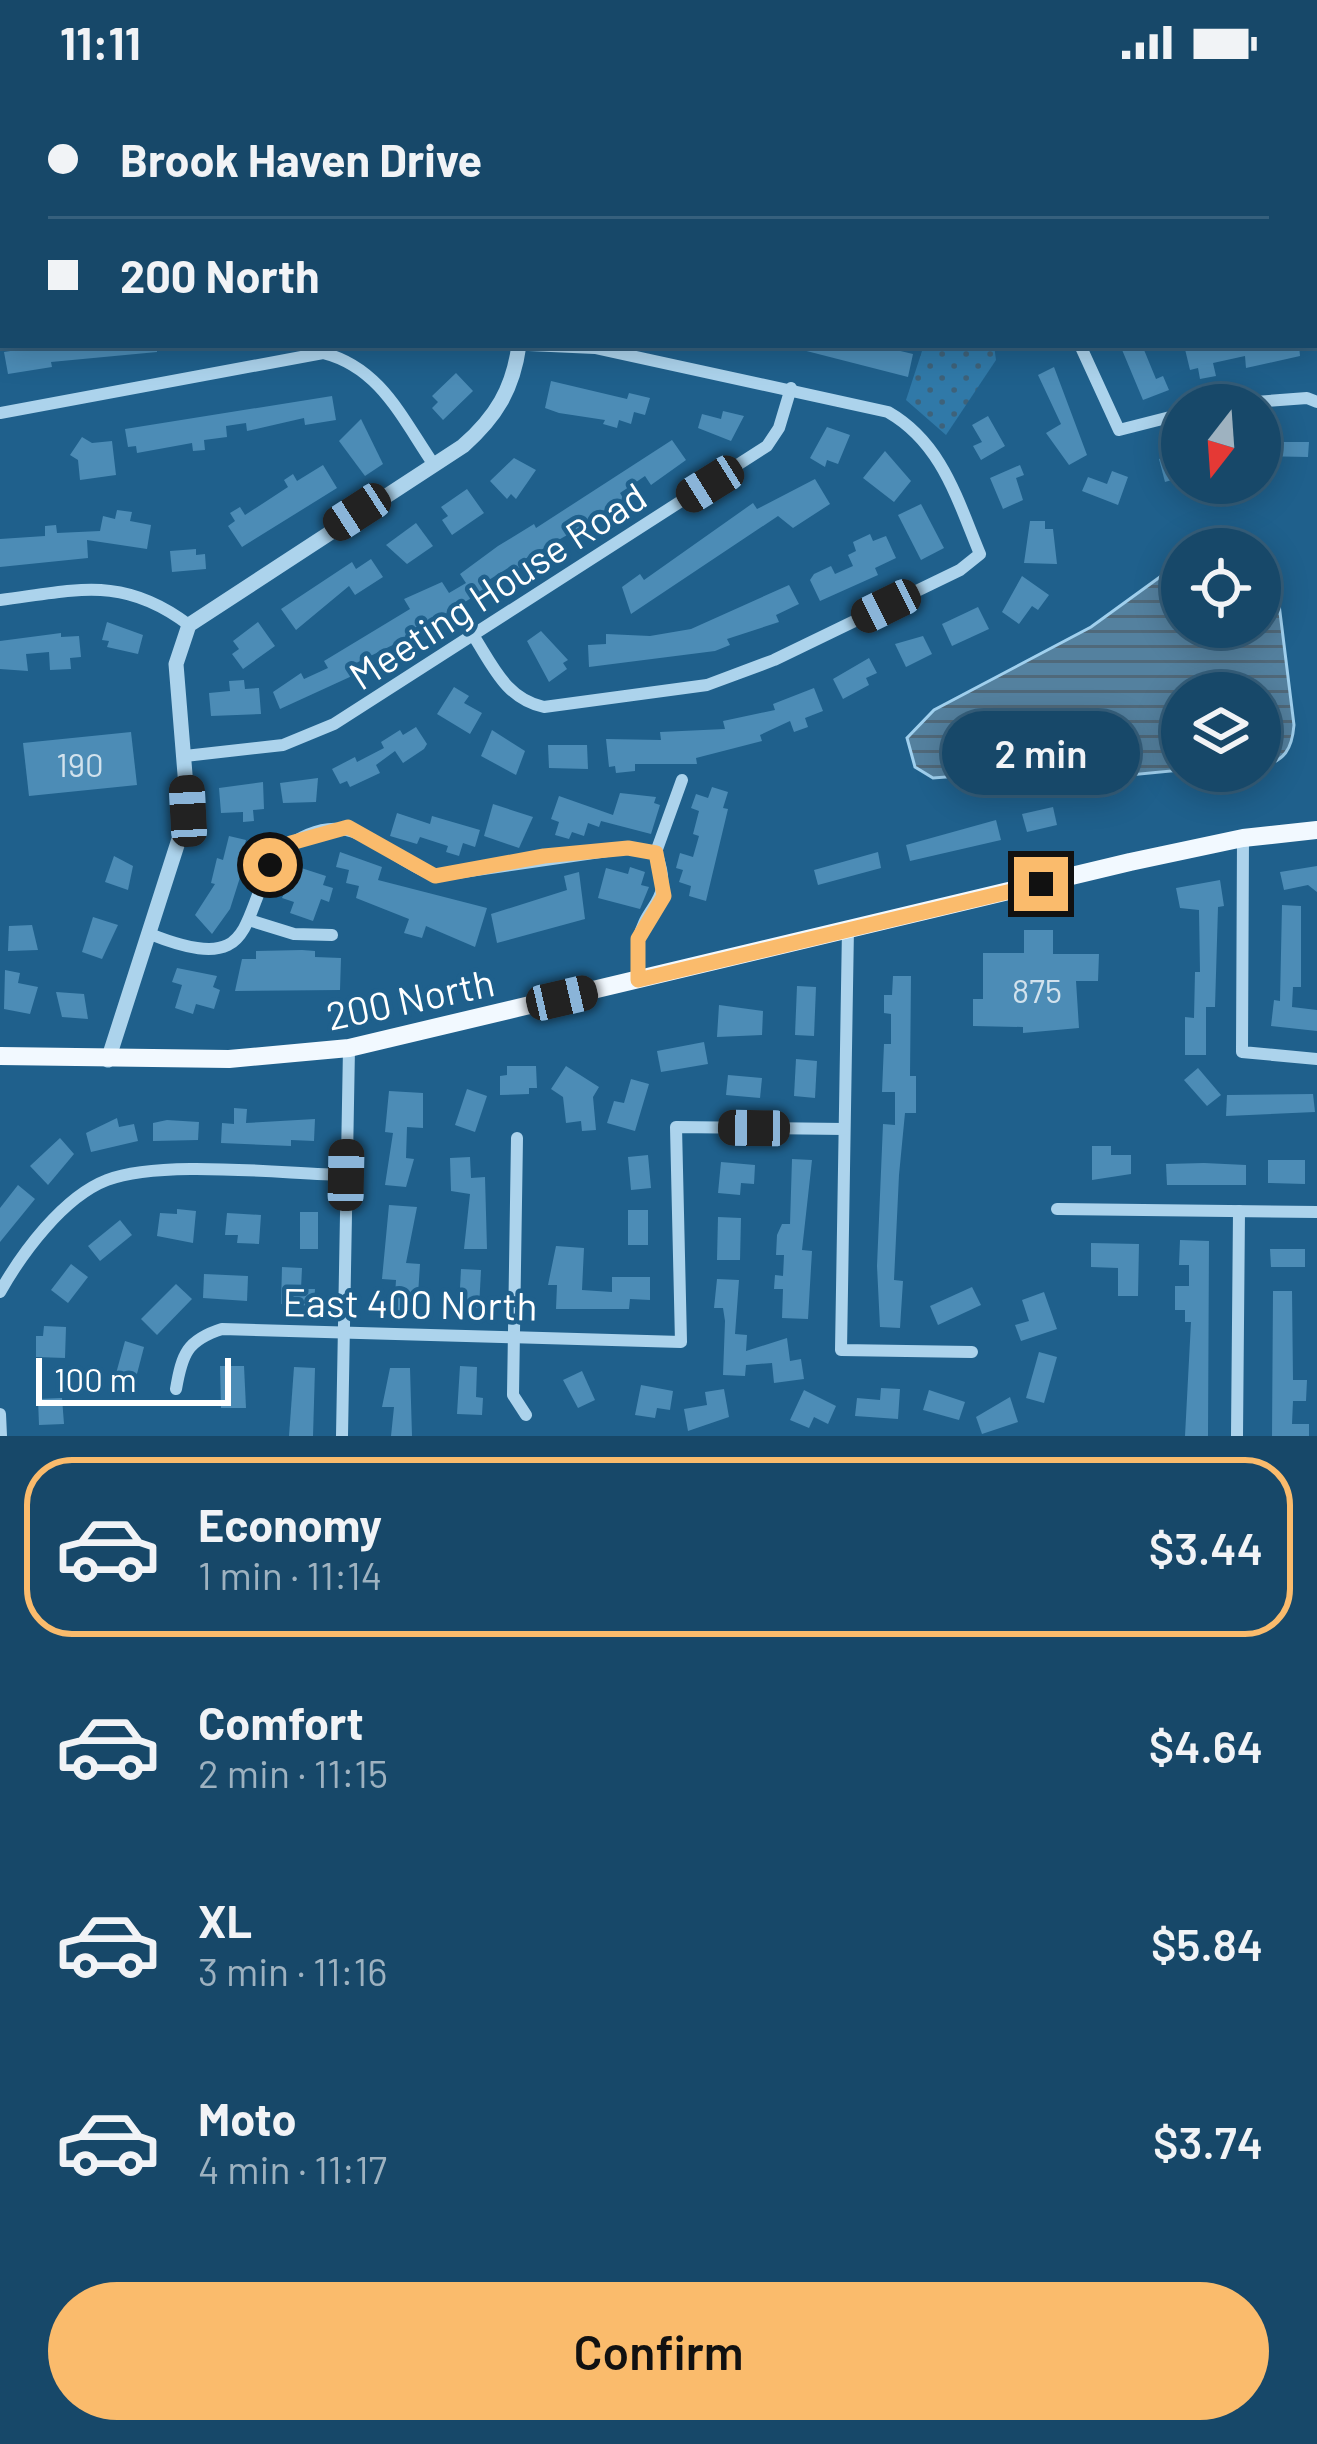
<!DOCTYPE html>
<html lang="en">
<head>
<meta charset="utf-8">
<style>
  :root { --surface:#174869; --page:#245271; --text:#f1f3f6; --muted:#9eb2c0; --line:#36607d; --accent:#fabb6c }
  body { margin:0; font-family:Barlow,sans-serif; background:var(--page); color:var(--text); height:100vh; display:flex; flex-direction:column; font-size:45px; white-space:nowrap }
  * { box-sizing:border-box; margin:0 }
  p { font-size:39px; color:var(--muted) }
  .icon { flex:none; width:66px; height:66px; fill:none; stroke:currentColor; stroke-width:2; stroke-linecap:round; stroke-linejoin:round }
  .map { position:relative; height:1352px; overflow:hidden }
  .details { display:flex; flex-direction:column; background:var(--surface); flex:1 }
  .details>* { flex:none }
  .guide { position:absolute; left:0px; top:0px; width:1317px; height:264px; box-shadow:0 6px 30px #0003,0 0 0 3px var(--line); display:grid; align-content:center; height:264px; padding:0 48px; background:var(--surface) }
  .needle { width:78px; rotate:197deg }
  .controls { position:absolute; left:1161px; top:300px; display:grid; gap:24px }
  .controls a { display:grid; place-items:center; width:120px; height:120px; border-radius:50%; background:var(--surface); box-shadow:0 6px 30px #0003,0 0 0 3px var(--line); font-size:60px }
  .scale { position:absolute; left:36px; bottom:30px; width:195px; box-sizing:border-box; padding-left:12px; border:6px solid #fff; border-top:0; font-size:33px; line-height:42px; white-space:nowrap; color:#fff; -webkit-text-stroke:9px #1f608c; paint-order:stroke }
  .end { position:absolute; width:54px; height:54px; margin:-27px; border:15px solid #fabb6c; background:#111; box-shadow:0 0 0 6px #111 }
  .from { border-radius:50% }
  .bubble { position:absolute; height:84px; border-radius:42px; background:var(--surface); box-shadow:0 6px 30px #0003,0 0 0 3px var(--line); font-size:39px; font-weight:600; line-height:84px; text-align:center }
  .car { position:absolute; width:36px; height:72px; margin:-36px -18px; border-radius:15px; box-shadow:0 0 9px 3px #0007; background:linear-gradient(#222 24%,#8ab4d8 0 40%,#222 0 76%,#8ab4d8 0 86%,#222 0) }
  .guide b { display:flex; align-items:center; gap:42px; height:114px; font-size:45px }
  .guide b+b { border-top:3px solid var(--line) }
  .guide i { width:30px; height:30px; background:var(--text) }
  ul { padding:21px 0 0; list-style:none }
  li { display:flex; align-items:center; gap:36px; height:180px; margin:0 24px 18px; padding:0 24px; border:6px solid transparent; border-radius:48px }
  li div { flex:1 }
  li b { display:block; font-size:45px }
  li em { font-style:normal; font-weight:600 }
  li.active { border-color:var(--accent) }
  li>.icon { width:108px; height:108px; stroke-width:1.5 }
  .action { display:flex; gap:24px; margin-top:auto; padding:24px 48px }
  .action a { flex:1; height:138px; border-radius:72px; background:var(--accent); color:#111; font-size:48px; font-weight:600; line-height:138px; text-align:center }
  .status { display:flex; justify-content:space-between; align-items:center; height:84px; padding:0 60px; background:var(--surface); direction:ltr }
  .status svg { height:33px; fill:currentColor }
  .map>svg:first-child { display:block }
  .park { fill:url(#park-dots) }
  .water { fill:url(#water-rules); stroke:#a0d0ee; stroke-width:3 }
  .building { fill:#4c8cb6 }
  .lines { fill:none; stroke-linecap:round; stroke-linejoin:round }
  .minor { stroke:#acd3ec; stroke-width:12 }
  .tertiary { stroke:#acd3ec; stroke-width:15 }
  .primary { stroke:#f2f9ff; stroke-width:18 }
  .route { stroke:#fabb6c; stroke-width:15 }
  .labels { text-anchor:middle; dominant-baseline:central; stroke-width:9; stroke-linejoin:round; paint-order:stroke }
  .number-label { font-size:33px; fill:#d2e2ed }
  .street-label { font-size:39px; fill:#fff; stroke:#1f608c }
</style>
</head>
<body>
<div class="status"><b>11:11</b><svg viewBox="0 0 49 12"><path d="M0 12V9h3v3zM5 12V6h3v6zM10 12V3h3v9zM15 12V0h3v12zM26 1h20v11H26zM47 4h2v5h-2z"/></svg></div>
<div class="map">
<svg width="1317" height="1352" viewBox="0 0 1317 1352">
  <defs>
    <pattern id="park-dots" width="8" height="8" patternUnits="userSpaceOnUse" patternTransform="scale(3)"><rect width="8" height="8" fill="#3079a8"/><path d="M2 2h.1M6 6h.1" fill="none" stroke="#3e627a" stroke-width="1.8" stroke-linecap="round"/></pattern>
    <pattern id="water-rules" width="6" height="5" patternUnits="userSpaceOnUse" patternTransform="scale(3)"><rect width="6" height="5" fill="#54819f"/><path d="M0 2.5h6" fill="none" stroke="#50697a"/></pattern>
  </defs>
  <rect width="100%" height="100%" fill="#1f608c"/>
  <path class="park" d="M924,261H994L996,276L946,351L906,316Z"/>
  <path class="water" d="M1182,477V543H1260V481L1276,496L1294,641C1292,665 1285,677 1260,683V609H1182V686L1067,697L986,690L933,694L915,683L907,654L934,626L1091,543Z"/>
  <g class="building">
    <path d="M48,261H157V268L51,278L52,283L8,290L4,268Z"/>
    <path d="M783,261H875L913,270L908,293Z"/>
    <path d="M1120,261H1142L1156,295L1163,292L1169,306L1143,316Z"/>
    <path d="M1184,261H1299L1300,272L1246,284L1245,272L1213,279L1216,292L1200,295L1198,284L1190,286Z"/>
    <path d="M1054,283L1087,371L1069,381L1046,349L1061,340L1038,291Z"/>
    <path d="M456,289L473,307L443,336L432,324L438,318L432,312Z"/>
    <path d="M551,297L627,315L629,309L650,314L645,331L634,328L631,340L619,336L617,344L603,340L605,336L559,329L545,324Z"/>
    <path d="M332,312L336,336L305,341L304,334L247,347L246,339L226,342L227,353L204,356L205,366L193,367L192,359L137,369L136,362L128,363L125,345Z"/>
    <path d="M723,327L744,332L731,357L698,344L702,330L721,335Z"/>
    <path d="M988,332L1005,362L981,376L973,362L982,358L972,341Z"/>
    <path d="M361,335L383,380L365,392L339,357Z"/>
    <path d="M827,343L850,351L838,380L827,376L825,383L810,374Z"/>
    <path d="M1264,348L1282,349V358H1309L1308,373L1264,372Z"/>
    <path d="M82,353L92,359L112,357L116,391L80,396L78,376L70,371Z"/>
    <path d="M672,356L686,376L651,401L645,392L620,409L624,416L606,429L525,475L527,479L514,487L511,482L484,499L487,504L411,552L346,584L352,592L280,625L273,608L301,589L304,595L328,584L324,577L410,525L404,515L442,498L449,509L466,499L460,490L498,462L534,440L536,444Z"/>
    <path d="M885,367L911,397L894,418L863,394Z"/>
    <path d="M1182,369V393L1165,398L1159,375Z"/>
    <path d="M514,374L536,386L516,415L511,410L507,415L490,397Z"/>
    <path d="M323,381L337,404L242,463L228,442L235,437L230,429L240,423L245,431L288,403L284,396L293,390L297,397Z"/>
    <path d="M1020,381L1024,391L1016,394L1023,416L1003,425L990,394Z"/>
    <path d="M1112,387L1128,393L1118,421L1082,407L1088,393L1107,400Z"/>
    <path d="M815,395L830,420L793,444L778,432L631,530L622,503L640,490L644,496L753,419L757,425Z"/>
    <path d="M467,405L484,429L452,451L442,436L448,432L441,423Z"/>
    <path d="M921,420L944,464L921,476L898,431Z"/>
    <path d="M117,426L132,428L130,437L151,441L147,465L87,456L88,474L0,483V455L45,452V442L56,441L57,449L100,447L103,432L115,435Z"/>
    <path d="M1030,437H1045V445H1053L1057,480L1024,479Z"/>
    <path d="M416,439L433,462L407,480L386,461Z"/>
    <path d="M870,450L873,457L886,452L896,474L875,484L878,491L820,517L810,496L814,490L831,482L835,490L853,482L848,471L856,467L853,458Z"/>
    <path d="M196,465V471L205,470L206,485L172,488L170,467Z"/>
    <path d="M371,475L383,493L355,511L349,502L296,546L281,525L352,478L356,485Z"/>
    <path d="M1022,492L1049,511L1038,526L1032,522L1019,540L1002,528Z"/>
    <path d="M789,501L799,520L776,531L779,538L727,555L730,561L715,567L589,583L588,561L606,560V550L650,552L691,545Z"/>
    <path d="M978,523L989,545L952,562L942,540Z"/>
    <path d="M107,538L143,551L138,570L107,563L109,557L102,556Z"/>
    <path d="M258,538L275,562L243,585L232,570L239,565L233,557Z"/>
    <path d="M541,547L568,576L563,579L567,585L549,598L527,557Z"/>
    <path d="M61,549V553L79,552L81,573L70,574L71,585L50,586L49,568L26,570L28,587L0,585V557Z"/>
    <path d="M923,552L932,570L906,583L895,560Z"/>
    <path d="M869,574L877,589L866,594L869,601L843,615L833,595Z"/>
    <path d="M244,596L245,605L259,604L261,630L211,632L209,609L230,607L229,597Z"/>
    <path d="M454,603L469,612L464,619L482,629L470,650L437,630Z"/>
    <path d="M814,604L823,627L805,634L808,643L794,648L790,637L760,651L762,657L696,674L697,680H635V687L616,689L615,682L609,683L606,655L661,656L660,648L725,645L723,637L775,626L773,620Z"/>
    <path d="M416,643L427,660L424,665L403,679L395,667L376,681L380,689L350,703L347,697L340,700L332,685L355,673L357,678L384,664L381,658L400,646L403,651Z"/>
    <path d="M492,646L525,667L516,691L481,672Z"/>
    <path d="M131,648L137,701L29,712L23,659Z"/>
    <path d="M548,661H587L588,685L549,684Z"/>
    <path d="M318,694L316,718L283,719L280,699Z"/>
    <path d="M263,698L264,725L253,726L254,737L243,738V728L221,729L219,704Z"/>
    <path d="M712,703L728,708L723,724L728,725L706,817L689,812L691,802L679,798L683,786L676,784L680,769L693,773L699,752L693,750L699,727L691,724L696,710L708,714Z"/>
    <path d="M620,709L656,713L654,719L660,721L651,750L601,737L599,743L588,739L584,752L572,748L569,755L555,751L559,738L551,735L559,712L613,731Z"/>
    <path d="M493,720L533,733L519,764L484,752Z"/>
    <path d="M1053,723L1057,741L1027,748L1022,730Z"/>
    <path d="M397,729L430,740L432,732L480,746L475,763L463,759L459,772L446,768L448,762L420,753L417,760L390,752Z"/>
    <path d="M996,736L1001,756L910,777L906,761Z"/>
    <path d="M229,752L246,756L243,768L255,771L251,786L243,784L230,825L212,850L195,831L215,800L211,799L217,774L223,776Z"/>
    <path d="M340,768L382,783L378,796L487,824L475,863L426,842L422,854L404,849L409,835L356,814L359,802L346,799L349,786L336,783Z"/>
    <path d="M878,768L881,784L818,801L814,786Z"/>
    <path d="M114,772L133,782L128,806L105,798Z"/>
    <path d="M295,782L326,792L323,801L333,804L329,818L321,815L313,837L290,829L294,818L282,814Z"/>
    <path d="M1317,782V808L1308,801L1284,806L1280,788Z"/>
    <path d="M630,783L645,788L641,801L649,803L640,825L598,814L606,784L628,790Z"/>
    <path d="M579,788L585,835L497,859L491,830L567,806L564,792Z"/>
    <path d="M1220,796L1224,822L1218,823L1215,923H1206V971H1185V933L1194,934L1195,888H1200L1199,826L1180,824L1176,804Z"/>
    <path d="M1282,821L1301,822V903H1293L1292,923L1317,926V947L1271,942L1274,916L1280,917Z"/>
    <path d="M93,833L118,841L102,875L82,868Z"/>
    <path d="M32,841L38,866L8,867L9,842Z"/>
    <path d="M1024,846H1053V870H1099L1098,897H1076L1079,944L1023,949V943L973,942V915H983V869H1024Z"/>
    <path d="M302,866L315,867V873L341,874L340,906L235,907L242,875H256V867Z"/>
    <path d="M177,884L217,892L213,903L220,906L214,925L196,920L193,930L175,924L182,901L172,898Z"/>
    <path d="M5,886L20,889L18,899L38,903L30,930L4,925Z"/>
    <path d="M893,892H911L910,992H916V1029H905L899,1091L894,1196L903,1197L900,1244L880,1243L877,1182L883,1040L895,1041V1008H882L884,960H891V930L884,929V911H892Z"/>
    <path d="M797,902L816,903L814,952L795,951Z"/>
    <path d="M56,908L84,910L88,935L62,933Z"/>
    <path d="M719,921L763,927L762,951L717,953Z"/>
    <path d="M704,958L708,980L661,988L657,967Z"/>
    <path d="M796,975L817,977L815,1014L794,1012Z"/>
    <path d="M507,982H536L537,1004H529V1010L500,1011V992L507,991Z"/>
    <path d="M566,982L599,1003L593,1013L596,1046L582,1047L581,1037L566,1039L563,1013L551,1005Z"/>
    <path d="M1198,984L1221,1011L1207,1022L1184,996Z"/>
    <path d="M728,991L762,994L760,1014L726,1011Z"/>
    <path d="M631,995L649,1000L635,1047L607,1039L614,1017L624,1019Z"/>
    <path d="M467,1005L487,1012L475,1048L455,1041Z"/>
    <path d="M389,1007L423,1009V1044L407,1043L406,1074L414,1075L406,1103L385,1101L393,1049L385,1048Z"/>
    <path d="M1313,1010L1315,1028L1226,1032L1227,1011Z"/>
    <path d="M234,1024L247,1025L246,1039L315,1035L314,1057L291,1056V1062L221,1059L222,1039L234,1040Z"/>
    <path d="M117,1034L119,1043L134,1040L138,1057L91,1068L86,1049Z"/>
    <path d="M167,1036L199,1038L198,1056L153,1057V1039Z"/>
    <path d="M60,1054L74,1070L48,1101L30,1082Z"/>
    <path d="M1092,1062H1111V1071H1131V1090L1092,1096Z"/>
    <path d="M648,1071L651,1104L631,1106L628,1073Z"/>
    <path d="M470,1073L471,1094L485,1093L487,1165H464L470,1110L451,1107L450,1074Z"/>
    <path d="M792,1075L812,1076L802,1166L812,1167L808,1235L782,1234L783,1205H774L775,1191L783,1192L784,1171H776L777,1151L782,1140H790Z"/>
    <path d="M1268,1076H1305V1100L1268,1099Z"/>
    <path d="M721,1078L755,1081L754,1100L741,1099L740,1111L718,1109Z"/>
    <path d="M1204,1079L1246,1081V1101H1167L1166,1080Z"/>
    <path d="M18,1101L35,1115L0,1158V1124Z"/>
    <path d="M389,1121L417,1123L406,1179L420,1180L417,1227L394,1226L396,1196L382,1195Z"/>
    <path d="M177,1125L196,1127L193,1159L157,1152L160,1129L177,1130Z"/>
    <rect x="628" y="1126" width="20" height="35"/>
    <rect x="300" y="1128" width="18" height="37"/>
    <path d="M227,1129L261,1131L259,1160L237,1159L238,1151H225Z"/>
    <path d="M718,1133L741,1134L740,1176H717Z"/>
    <path d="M120,1136L132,1151L100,1177L88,1162Z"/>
    <path d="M1180,1156L1209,1157L1208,1352H1185L1191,1238H1185V1226H1175V1202H1189V1181H1179Z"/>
    <path d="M1091,1159L1139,1160L1138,1212H1118V1184L1091,1183Z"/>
    <path d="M556,1162L584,1164L582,1206L612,1208V1193H650V1216L630,1215L629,1225H556L557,1201H548Z"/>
    <path d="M1270,1165H1305V1183H1271Z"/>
    <path d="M71,1180L88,1193L68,1219L51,1206Z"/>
    <path d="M282,1183L302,1184L301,1205H315L314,1222L281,1220Z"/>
    <path d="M461,1185L481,1186L479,1224L459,1223Z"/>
    <path d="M204,1190L248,1192L247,1217L203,1214Z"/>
    <path d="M717,1195L739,1196L735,1250L747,1251L746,1267L787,1254L790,1277L801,1275L804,1295L774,1299L772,1279L746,1281L745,1292L723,1291L725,1237L723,1224H714Z"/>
    <path d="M176,1200L192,1215L157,1251L141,1235Z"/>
    <path d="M972,1203L981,1221L938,1241L930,1222Z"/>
    <path d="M1273,1207H1292L1293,1296H1307L1306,1317H1293L1292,1340H1309V1352H1272Z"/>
    <path d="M1044,1208L1057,1245L1021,1257L1015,1241L1029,1237L1022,1216Z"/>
    <path d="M44,1242L66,1243L65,1274L36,1273V1252H43Z"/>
    <path d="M125,1257L144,1263L132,1309L112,1304Z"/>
    <path d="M1039,1268L1057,1273L1044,1319L1026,1314Z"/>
    <path d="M220,1282H244L246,1324H221Z"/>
    <path d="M460,1282L477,1283L476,1313L483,1314L482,1331L457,1330Z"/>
    <path d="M294,1283L315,1284L313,1352H289Z"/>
    <path d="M390,1284H410L412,1352H391L394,1323H382Z"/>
    <path d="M582,1287L595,1316L578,1324L563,1296Z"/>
    <path d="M641,1301L673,1307L670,1326L657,1324L655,1334L635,1331Z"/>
    <path d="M881,1304L900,1305L898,1335L855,1332L857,1314L880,1316Z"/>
    <path d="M724,1305L729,1333L688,1347L684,1325L707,1321L705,1308Z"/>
    <path d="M804,1306L836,1322L828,1340L814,1333L809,1344L790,1336Z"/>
    <path d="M929,1306L965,1318L959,1336L923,1326Z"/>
    <path d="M1010,1313L1018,1338L982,1350L976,1333Z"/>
    <path d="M62,1314L64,1340L39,1341L38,1315Z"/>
  </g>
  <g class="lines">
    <g class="minor">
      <path d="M1213,0L1214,3"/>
      <path d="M0,46H3"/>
      <path d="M1314,120L1317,119"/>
      <path d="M1080,261L1119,346L1182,330"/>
      <path d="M1216,321L1307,314L1317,318"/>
      <path d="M0,329L323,269C379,283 401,332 432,378"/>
      <path d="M0,516C78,506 123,491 189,541"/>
      <path d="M473,551C493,582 506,615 544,623L707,601L774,576L960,486L980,470C957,415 942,359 888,328L595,264L529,261"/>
      <path d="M185,672L283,661L334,640L767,362L779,344L791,304"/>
      <path d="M1243,754L1242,968L1317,975"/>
      <path d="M656,768L682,696"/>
      <path d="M252,837L294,850L332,851"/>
      <path d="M848,844L841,1266L972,1268"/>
      <path d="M150,850C262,895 237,831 279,768C349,714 373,767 435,792L628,764L656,768C675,821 647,815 638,857C636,869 638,884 638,896"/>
      <path d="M517,1054L513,1311L526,1331"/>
      <path d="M1057,1125L1317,1128"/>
      <path d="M0,1208C22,1169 63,1113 107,1096C161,1075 284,1090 346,1091"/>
      <path d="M176,1305C182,1270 187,1256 222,1245L681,1258L676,1043L844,1045"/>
      <path d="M0,1330L1,1352"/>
      <path d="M342,1352L349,964"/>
      <path d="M1237,1352L1239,1127"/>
    </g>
    <g class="tertiary">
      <path d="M506,0V3"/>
      <path d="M108,976L188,727L176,580L189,541L463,362C496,333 513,305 519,261"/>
    </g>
    <path class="primary" d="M0,972L229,975L349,964L1130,778L1243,754L1317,746"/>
  </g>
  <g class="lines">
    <path class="route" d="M270,781L291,759L348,743L435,792L544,772L628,764L656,769L664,812L638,855V896L1041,800"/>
  </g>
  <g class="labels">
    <g class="number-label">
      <text x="80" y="680">190</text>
      <text x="1037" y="906">875</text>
    </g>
    <g class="street-label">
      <text transform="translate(497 501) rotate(-33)">Meeting House Road</text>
      <text transform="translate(410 914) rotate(-12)">200 North</text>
      <text transform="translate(410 1219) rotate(1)">East 400 North</text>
    </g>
  </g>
</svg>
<div class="controls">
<a><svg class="needle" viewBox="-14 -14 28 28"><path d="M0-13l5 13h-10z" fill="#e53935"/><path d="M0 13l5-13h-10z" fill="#9eb2c0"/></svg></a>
<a><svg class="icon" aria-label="locate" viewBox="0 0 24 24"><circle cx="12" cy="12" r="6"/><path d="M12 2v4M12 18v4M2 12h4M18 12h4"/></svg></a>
<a><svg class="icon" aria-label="layers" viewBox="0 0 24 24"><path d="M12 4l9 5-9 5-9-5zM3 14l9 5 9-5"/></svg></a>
</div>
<div class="scale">100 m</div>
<i class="end from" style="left:270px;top:781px"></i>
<i class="end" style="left:1041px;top:800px"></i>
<div class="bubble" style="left:942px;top:627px;width:198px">2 min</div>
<i class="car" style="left:710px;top:400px;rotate:238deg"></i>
<i class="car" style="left:357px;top:428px;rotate:237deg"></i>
<i class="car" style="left:886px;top:522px;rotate:244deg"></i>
<i class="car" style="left:188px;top:727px;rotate:357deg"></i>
<i class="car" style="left:562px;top:914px;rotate:77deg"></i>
<i class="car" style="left:754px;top:1044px;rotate:271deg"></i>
<i class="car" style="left:346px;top:1091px;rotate:1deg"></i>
<div class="guide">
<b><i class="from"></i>Brook Haven Drive</b>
<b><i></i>200 North</b>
</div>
</div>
<section class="details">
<ul>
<li class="active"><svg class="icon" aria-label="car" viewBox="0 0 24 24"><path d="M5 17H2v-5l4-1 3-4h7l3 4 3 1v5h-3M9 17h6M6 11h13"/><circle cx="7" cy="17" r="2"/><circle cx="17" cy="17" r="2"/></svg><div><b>Economy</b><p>1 min · 11:14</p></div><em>$3.44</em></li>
<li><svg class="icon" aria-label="car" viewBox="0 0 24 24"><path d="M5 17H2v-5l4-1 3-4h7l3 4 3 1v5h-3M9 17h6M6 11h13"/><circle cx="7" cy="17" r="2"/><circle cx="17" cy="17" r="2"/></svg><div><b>Comfort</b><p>2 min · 11:15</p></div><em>$4.64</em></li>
<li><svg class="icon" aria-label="car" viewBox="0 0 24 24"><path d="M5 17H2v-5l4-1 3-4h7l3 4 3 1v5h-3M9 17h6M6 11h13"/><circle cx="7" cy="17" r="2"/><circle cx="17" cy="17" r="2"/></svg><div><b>XL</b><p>3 min · 11:16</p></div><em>$5.84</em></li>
<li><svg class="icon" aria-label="car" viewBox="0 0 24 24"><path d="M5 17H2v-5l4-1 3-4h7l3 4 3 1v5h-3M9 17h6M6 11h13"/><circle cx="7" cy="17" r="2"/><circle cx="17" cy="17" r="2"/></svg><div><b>Moto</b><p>4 min · 11:17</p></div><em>$3.74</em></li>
</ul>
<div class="action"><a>Confirm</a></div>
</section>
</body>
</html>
